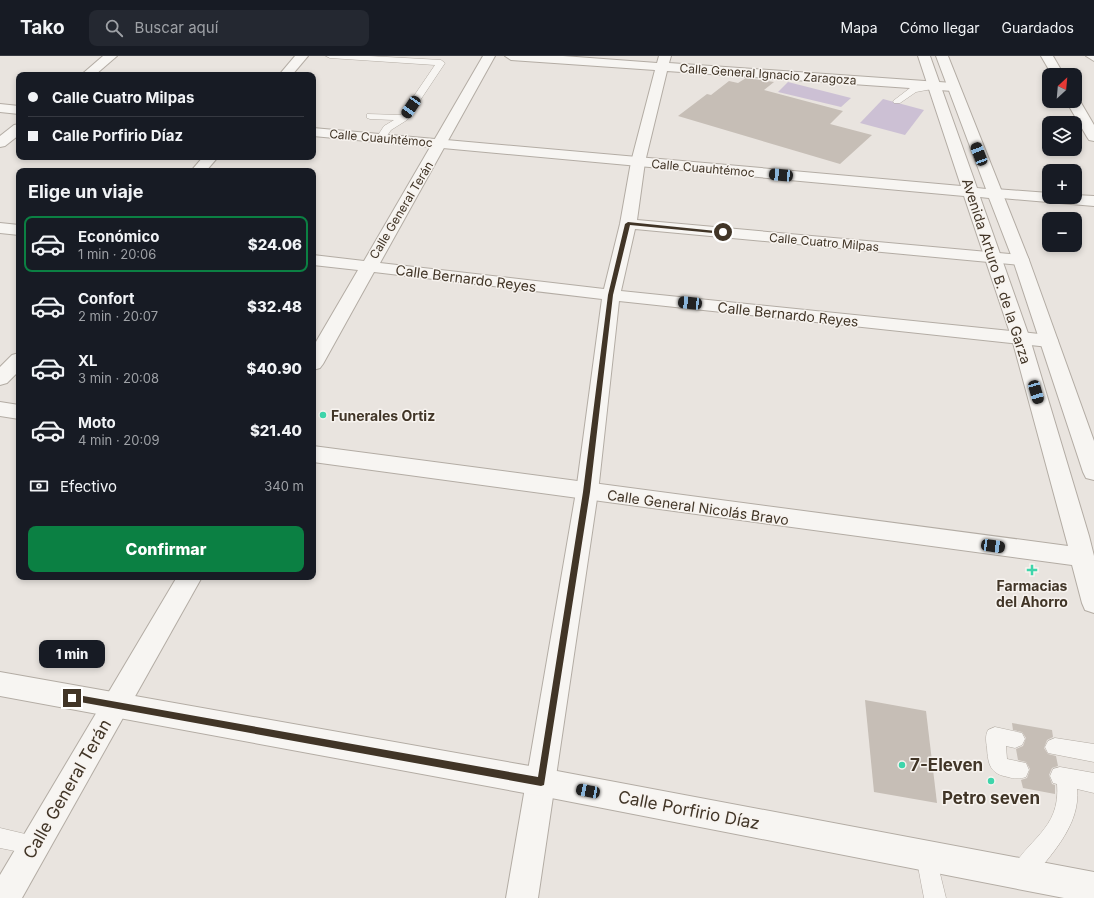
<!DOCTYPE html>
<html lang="es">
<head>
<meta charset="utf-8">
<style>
  :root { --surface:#171b24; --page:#242831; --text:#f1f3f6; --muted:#9ea1a6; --line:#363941; --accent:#0b8043 }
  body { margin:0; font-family:Inter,sans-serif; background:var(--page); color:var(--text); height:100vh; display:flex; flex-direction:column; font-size:15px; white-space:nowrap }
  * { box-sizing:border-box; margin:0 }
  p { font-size:13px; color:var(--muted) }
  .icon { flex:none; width:22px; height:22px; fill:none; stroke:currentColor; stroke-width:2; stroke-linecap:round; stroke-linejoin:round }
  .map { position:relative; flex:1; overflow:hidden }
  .sheet { position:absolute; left:16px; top:112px; width:300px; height:412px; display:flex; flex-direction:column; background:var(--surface); border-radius:8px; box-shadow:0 2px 6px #0003 }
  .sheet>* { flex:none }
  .guide { position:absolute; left:16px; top:16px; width:300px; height:88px; border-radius:8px; box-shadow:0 2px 6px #0003; display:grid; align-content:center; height:88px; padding:0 12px; background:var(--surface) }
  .needle { width:26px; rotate:26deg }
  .fabs { position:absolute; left:1042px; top:12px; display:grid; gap:8px }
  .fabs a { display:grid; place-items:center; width:40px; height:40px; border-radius:8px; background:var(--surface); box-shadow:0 2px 6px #0003; font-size:20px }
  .end { position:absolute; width:18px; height:18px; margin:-9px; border:5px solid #413527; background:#fff; box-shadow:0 0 0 2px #fff }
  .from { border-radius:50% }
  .bubble { position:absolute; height:28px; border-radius:8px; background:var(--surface); box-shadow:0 2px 6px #0003; font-size:13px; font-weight:800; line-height:28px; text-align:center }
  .car { position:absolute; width:12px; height:24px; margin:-12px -6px; border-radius:5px; box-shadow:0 0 3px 1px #0007; background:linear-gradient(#222 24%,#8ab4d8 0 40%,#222 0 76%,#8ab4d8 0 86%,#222 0) }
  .guide b { display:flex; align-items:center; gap:14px; height:38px; font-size:15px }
  .guide b+b { border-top:1px solid var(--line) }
  .guide i { width:10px; height:10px; background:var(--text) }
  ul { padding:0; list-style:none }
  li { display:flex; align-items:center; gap:12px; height:56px; margin:0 8px 6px; padding:0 4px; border:2px solid transparent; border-radius:8px }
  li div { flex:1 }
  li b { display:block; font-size:15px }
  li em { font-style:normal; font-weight:800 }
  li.on { border-color:var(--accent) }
  li>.icon { width:36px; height:36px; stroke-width:1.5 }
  h2 { padding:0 12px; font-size:18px; line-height:48px }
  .pay { display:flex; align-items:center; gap:10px; height:44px; padding:0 12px; font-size:15px }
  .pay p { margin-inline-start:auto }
  .primary-button { display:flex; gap:8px; margin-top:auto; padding:8px 12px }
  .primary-button a { flex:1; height:46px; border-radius:8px; background:var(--accent); color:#fff; font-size:16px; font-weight:800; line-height:46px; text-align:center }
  header { display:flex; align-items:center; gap:24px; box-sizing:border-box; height:56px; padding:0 20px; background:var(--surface); border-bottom:1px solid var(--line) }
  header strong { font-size:19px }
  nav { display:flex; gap:22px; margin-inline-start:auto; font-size:14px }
  .search { width:280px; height:36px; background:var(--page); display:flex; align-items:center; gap:10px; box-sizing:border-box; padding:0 14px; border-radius:8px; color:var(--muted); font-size:15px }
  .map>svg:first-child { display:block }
  .green { fill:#ccc0d4 }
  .building { fill:#c6beb6 }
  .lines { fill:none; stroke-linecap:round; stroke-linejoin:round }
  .service-casing { stroke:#b3aca4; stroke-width:1 }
  .minor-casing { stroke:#b3aca4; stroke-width:2 }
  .tertiary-casing { stroke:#b3aca4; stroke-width:2 }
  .service { fill:#f7f5f2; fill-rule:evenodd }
  .minor { fill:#f7f5f2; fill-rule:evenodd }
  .tertiary { fill:#f7f5f2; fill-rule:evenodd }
  .route { fill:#413527 }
  .poi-dot { fill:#3ed5ab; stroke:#f7f3ef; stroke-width:1.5 }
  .labels { text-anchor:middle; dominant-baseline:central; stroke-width:3; stroke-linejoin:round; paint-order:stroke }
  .far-street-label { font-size:12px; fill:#413527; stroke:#f7f3ef }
  .street-label { font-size:14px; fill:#413527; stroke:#f7f3ef }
  .poi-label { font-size:14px; font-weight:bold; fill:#413527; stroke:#f7f3ef; text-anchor:start }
  .near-poi-label { font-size:17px; font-weight:bold; fill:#413527; stroke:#f7f3ef; text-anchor:start }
  .near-street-label { font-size:17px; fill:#413527; stroke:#f7f3ef }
</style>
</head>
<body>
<header>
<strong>Tako</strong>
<div class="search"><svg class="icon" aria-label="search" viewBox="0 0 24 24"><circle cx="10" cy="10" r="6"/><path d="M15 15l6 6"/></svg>Buscar aquí</div>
<nav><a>Mapa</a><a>Cómo llegar</a><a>Guardados</a></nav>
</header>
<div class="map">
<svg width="1094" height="842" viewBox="0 0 1094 842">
  <rect width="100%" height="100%" fill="#e9e4df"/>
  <g class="green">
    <path d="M788,26L851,42L841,51L778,36Z"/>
    <path d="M883,43L924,54L905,79L860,67Z"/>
  </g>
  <g class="building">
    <path d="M746,22L774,26L764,34L843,55L830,68L872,79L840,108L678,60L707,38L711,39L729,25L738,27Z"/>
    <path d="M865,644L926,655L937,747L874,736Z"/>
    <path d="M1012,667L1052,674L1053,681L1047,684L1044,692L1048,698L1056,700L1058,710L1052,712L1049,719L1052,728L1055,729V738L1023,732L1021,724L1027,722L1030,713L1026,706L1018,704L1016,693L1023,690L1026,682L1022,676L1013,674Z"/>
  </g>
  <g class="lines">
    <g class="service-casing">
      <g id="service">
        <path d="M326,0H369L441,4L445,7L407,64L391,74L384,84L381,85L376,82L384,70L394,64L370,63L367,62V58L401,59L435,9L330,2Z"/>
        <path d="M934,27L937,28V32L916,36L900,47H894L893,45L910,32Z"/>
        <path d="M995,671L1022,677L1025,683L1022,689L1015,692L1006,690L1007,703L1026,707L1029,714L1026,721C1019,723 1015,723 1008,721C990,718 988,708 987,692C986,685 985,680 988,674Z"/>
        <path d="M1055,682L1094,688V706L1048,697L1045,691L1048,685Z"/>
        <path d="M1060,711L1094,717V737L1077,733C1081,769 1050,800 1029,826L1021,829L1013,826L1010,818C1025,783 1061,775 1057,728L1053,727L1050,720L1053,713Z"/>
        <path d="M0,772L42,782L45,789L42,796L35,799L0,792Z"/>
        <path d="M927,789L934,793L946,842H924L916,800L920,793Z"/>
      </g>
    </g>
    <g class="minor-casing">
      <g id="minor">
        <path d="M295,0H308L292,19H279Z"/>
        <path d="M483,0H495L380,207L604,233L620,168L631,106L655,14L511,4L505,0H563L657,7L659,0H671L669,7L953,27L958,28L959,31L958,34L953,35L667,15L645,106L637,164L1021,199L1027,200L1029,204L1027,208L1021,209L635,173L621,235L1049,279L1056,281L1058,285L1056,289L1049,291L619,245L598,436L538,842H506L576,436L602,243L374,216L323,308L320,312L313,314V291L358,214L313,209V199L364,205Z"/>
        <path d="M1041,0H1053L1064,19H1052Z"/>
        <path d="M1086,0H1094V5Z"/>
        <path d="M1075,42L1080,45L1094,69V85L1089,84L1087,81L1066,45H1075Z"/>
        <path d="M203,101H218L206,115H191Z"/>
        <path d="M995,133L1049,137V141H1075V139L1094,140V150L990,141L987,138L990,135Z"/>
        <path d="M0,167L19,169V179L0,177Z"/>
        <path d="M19,297V315L7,327L0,329V311L12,299Z"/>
        <path d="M177,521H202L22,842H0V819Z"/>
      </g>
    </g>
    <g class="tertiary-casing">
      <g id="tertiary">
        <path d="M103,0H117L95,19H81Z"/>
        <path d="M918,0H930L977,132L986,133L936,0H948L1029,204L1094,385V424L1086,422L1083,416L1013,204L989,142L980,141L1030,283L1089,480L1094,500V557L1085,554L1082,547L1072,509L313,406V390L1068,490L1012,283L964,140L313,80V72L961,130Z"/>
        <path d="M0,48L19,50V58L0,56Z"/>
        <path d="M19,68V79L5,90L0,91V80L14,69Z"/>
        <path d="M0,346L19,349V363L0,360Z"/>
        <path d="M0,616L541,712L1094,816V842H1064L541,740L0,640Z"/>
      </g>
    </g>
    <use href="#service" class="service"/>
    <use href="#minor" class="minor"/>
    <use href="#tertiary" class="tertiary"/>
  </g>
  <path class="route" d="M628,166L726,176L723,178L630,169L613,239L590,436L544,729L541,730L69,644L68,642L72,638L538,721L583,436L608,239L625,168Z"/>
  <g class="poi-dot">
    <circle cx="323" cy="359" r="4"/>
    <path d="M1030 508h4v4h4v4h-4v4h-4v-4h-4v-4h4z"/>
    <circle cx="902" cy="709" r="4"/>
    <circle cx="991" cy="725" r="4"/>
  </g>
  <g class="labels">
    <g class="far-street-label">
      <text transform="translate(768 18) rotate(4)">Calle General Ignacio Zaragoza</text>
      <text transform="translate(381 82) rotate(5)">Calle Cuauhtémoc</text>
      <text transform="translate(703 112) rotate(5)">Calle Cuauhtémoc</text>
      <text transform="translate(401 154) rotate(-59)">Calle General Terán</text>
      <text transform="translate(824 186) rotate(5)">Calle Cuatro Milpas</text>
    </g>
    <g class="street-label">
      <text transform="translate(997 215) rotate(72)">Avenida Arturo B. de la Garza</text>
      <text transform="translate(466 222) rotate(7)">Calle Bernardo Reyes</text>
      <text transform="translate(788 258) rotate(6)">Calle Bernardo Reyes</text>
      <text transform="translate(698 451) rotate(8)">Calle General Nicolás Bravo</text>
    </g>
    <g class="poi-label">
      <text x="331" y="359">Funerales Ortiz</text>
      <text x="1032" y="529" text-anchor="middle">Farmacias<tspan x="1032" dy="16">del Ahorro</tspan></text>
    </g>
    <g class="near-poi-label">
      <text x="910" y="709">7-Eleven</text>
      <text x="991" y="742" text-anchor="middle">Petro seven</text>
    </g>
    <g class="near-street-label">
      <text transform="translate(67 733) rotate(-60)">Calle General Terán</text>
      <text transform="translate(689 754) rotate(11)">Calle Porfirio Díaz</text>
    </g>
  </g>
</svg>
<div class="fabs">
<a><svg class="needle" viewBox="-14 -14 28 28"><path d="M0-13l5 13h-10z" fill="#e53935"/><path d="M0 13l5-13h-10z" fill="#9ea1a6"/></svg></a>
<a><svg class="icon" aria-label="layers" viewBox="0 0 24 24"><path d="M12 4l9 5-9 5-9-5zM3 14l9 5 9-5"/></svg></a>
<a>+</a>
<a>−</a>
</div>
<i class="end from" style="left:723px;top:176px"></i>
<i class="end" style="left:72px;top:642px"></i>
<div class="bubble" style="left:39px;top:584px;width:66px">1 min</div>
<i class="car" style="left:411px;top:51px;rotate:214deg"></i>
<i class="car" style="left:979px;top:98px;rotate:339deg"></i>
<i class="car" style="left:781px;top:119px;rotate:275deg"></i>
<i class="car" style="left:690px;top:247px;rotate:276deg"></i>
<i class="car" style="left:1036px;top:336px;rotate:164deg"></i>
<i class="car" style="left:993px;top:490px;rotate:98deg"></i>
<i class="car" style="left:588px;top:735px;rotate:281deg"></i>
<div class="guide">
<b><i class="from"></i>Calle Cuatro Milpas</b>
<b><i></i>Calle Porfirio Díaz</b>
</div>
<section class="sheet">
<h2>Elige un viaje</h2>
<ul>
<li class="on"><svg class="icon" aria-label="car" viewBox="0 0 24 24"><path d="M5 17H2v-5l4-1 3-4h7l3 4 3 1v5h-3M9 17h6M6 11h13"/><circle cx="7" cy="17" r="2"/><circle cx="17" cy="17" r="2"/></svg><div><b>Económico</b><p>1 min · 20:06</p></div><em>$24.06</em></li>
<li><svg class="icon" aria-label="car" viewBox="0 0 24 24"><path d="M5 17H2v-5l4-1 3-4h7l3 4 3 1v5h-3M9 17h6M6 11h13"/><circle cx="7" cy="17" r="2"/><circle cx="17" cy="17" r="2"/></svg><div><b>Confort</b><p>2 min · 20:07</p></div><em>$32.48</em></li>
<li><svg class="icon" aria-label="car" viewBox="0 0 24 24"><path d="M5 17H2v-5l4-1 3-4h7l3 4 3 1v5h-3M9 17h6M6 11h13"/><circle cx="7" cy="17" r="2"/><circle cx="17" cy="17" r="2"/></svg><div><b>XL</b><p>3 min · 20:08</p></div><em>$40.90</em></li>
<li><svg class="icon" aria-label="car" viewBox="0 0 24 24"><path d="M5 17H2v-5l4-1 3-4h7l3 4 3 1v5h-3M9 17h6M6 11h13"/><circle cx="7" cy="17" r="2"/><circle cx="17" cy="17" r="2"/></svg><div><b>Moto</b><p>4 min · 20:09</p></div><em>$21.40</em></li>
</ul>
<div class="pay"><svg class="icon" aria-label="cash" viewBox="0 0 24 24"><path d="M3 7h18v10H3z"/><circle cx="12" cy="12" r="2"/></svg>Efectivo<p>340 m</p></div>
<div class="primary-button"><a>Confirmar</a></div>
</section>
</div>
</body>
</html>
